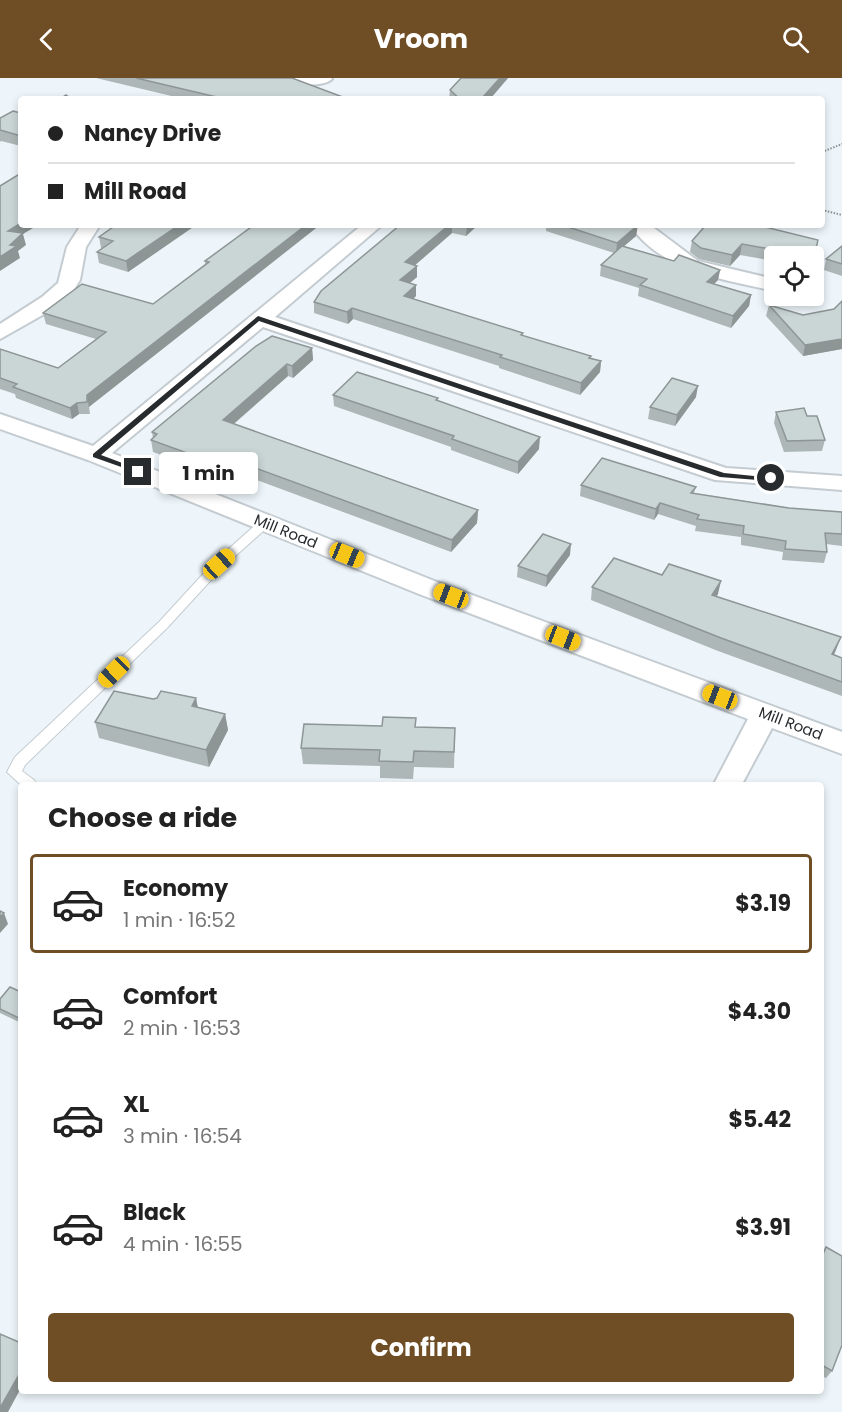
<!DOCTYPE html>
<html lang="en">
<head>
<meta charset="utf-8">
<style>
  :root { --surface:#fff; --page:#f2f2f2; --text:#222; --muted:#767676; --line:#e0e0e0; --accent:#6f4e25 }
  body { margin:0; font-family:Poppins,sans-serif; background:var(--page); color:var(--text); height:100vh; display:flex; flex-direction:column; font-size:22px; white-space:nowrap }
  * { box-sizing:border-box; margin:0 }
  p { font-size:20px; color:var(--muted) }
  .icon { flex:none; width:33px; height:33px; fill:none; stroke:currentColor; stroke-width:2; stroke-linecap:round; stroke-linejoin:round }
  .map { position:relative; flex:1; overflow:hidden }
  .side { position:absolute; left:18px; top:704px; width:806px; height:612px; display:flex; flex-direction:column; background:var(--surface); border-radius:6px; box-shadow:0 3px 9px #0003 }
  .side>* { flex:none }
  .top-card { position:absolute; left:18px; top:18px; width:807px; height:132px; border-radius:6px; box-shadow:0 3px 9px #0003; display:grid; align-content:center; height:132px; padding:0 30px; background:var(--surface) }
  .controls { position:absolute; left:764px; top:168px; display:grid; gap:12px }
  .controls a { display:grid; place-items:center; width:60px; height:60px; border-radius:6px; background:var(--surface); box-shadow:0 3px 9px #0003; font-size:30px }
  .end { position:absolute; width:27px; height:27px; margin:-14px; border:8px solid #282b2d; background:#fff; box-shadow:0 0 0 3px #fff }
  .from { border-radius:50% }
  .bubble { position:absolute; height:42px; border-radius:6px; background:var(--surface); box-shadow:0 3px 9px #0003; font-size:20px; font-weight:700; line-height:42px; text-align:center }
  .car { position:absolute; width:18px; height:36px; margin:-18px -9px; border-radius:8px; box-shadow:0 0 4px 2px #0007; background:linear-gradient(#f5c518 24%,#345 0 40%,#f5c518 0 76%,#345 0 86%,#f5c518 0) }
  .top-card b { display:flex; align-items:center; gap:21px; height:57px; font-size:22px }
  .top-card b+b { border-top:2px solid var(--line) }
  .top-card i { width:15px; height:15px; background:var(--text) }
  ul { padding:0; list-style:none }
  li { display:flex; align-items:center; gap:18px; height:99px; margin:0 12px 9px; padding:0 18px; border:3px solid transparent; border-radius:6px }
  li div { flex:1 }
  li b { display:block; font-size:22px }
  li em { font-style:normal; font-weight:700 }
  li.active { border-color:var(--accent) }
  li>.icon { width:54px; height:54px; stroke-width:1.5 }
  h2 { padding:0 30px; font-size:27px; line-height:72px }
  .action { display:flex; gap:12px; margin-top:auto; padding:12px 30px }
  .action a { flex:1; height:69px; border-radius:6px; background:var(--accent); color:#fff; font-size:24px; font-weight:700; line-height:69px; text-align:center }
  header { display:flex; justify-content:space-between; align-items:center; height:78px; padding:0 30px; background:var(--accent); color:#fff; font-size:27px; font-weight:700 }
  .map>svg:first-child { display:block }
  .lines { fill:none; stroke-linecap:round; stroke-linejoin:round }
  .lane-casing { stroke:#c4ccd1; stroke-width:2 }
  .street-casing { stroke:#c4ccd1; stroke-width:4 }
  .path { stroke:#8c9295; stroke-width:2; stroke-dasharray:1.5 1.5; stroke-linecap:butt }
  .lane { fill:#fff; fill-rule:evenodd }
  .street { fill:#fff; fill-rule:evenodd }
  .wall { fill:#aeb7b7 }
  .shaded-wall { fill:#8d9595 }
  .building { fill:#cad5d5; stroke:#8d9595; stroke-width:1.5 }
  .route { fill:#282b2d }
  .labels { text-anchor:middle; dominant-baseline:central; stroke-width:6; stroke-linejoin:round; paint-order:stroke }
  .street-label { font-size:15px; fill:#282b2d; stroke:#fff }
</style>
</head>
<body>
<header><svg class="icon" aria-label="back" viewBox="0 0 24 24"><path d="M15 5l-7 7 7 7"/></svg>Vroom<svg class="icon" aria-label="search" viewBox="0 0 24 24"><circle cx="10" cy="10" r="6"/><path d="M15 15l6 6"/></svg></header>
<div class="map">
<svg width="842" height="1334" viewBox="0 0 842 1334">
  <rect width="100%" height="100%" fill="#edf5fa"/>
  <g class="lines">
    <g class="lane-casing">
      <path id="lane" d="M265,441L271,445L269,448L223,489L167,550L25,687L22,693L34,702L36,706L21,707L7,694L15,679L159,544L215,483L261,442Z"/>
    </g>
    <g class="street-casing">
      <g id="street">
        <path d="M285,0H331L332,1C324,9 293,8 285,0Z"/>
        <path d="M81,147H100L86,169L80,202L73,213L46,235L0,261V246L42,219L58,205L67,169Z"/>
        <path d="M362,147H382L275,239L726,390L842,398V412L715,402L263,249L112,375L437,504L842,654V676L772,650L742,706H714L748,641L419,516L88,382L0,351V336L93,368Z"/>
        <path d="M630,147H650L698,183L774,201V213C723,201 662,194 630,147Z"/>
      </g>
    </g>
    <g class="path">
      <path d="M822,74L842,66"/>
      <path d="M822,132L842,137"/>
    </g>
    <use href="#lane" class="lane"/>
    <use href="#street" class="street"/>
  </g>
  <g class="wall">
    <path d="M96,0H292L348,21H184Z"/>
    <path d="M461,0H508L490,21H449L450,12Z"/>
    <path d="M21,35V68L1,63L0,64V40Z"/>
    <path d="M196,147L128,194L99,185L97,174L103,170H101L99,159Z"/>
    <path d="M254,147L89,329L90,336H79L72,341L16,320L15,316L0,311V271L58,290L96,261L46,246L43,235L153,226L205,186V183Z"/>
    <path d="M400,147H478L466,158L452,155L415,187L417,188V199L410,205L416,218L413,221L523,255L522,258L601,283L600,294L580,317L499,290V288L353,241L348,246L314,235V224Z"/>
    <path d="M546,147H637L636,158L624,168L674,183L720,192L718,202L714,206L751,217L749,228L731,250L638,218L639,210L600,198L601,187L614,175L546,153Z"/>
    <path d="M818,162L813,183V178H774V183L740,177L730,188L699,181L690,174L692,163Z"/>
    <path d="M842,168V198L824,192L826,181Z"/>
    <path d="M842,223V271L803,278L766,238L769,227L803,237L834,231Z"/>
    <path d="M312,270L313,282L293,300L288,298L234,346L478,432L477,445L451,474L219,388L200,391L153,374L151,362L153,360L152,354Z"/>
    <path d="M333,317L438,320V323L539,371L518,396L451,372V369L334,328Z"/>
    <path d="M696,319L675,348L648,341L650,329Z"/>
    <path d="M776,334L807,338L825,362L822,373L784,374L774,345Z"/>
    <path d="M581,407L696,409L694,415L789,430L842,434V468L826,466L827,474L824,485L782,482L783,474L741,467V459L695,453L696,448L658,436L654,442L580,418Z"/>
    <path d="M570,477L546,509L517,499L518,488Z"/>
    <path d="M662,497L718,516L716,519L836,572L834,577L842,580V618L718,573L591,522L592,509Z"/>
    <path d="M196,620L198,630L225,636L228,652L209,689L99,660L95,644L153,621Z"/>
    <path d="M416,649L455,650L454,690L414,689L413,701L380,700V688L303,686L301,670Z"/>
    <path d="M21,914V945L0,935V921Z"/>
    <path d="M826,1169L832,1293L826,1300L820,1297V1180Z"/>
  </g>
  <g class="shaded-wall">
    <path d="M500,0H508L490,21H473Z"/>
    <path d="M21,145V147H38L23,156L26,167L18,173L20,180L0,193V179L10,167L8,153Z"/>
    <path d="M179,147H196L128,194L126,183Z"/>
    <path d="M306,147H320L89,329L90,336L87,317Z"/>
    <path d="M449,147H452V155L406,195L405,184Z"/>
    <path d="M467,147H478L466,158Z"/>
    <path d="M638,147L636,158L616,175L617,165Z"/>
    <path d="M742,166L740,177L730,188L732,177Z"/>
    <path d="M417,188V199L400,213V202Z"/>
    <path d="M720,192L718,202L705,215L707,204Z"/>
    <path d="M416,207V218L404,229V218Z"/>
    <path d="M751,217L749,228L731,250L733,238Z"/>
    <path d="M352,230L353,241L348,246L347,234Z"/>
    <path d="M842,261V271L803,278L805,267Z"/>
    <path d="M312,270L313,282L293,300L292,288Z"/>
    <path d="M601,283L600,294L580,317L581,305Z"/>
    <path d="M287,286L288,298L224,354L223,342Z"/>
    <path d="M698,308L696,319L675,348L677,337Z"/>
    <path d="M77,325L79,336L72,341L70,330Z"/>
    <path d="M540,359L539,371L518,396V384Z"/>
    <path d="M217,376L219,388L200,391L198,379Z"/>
    <path d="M660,425L658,436L654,442L656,431Z"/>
    <path d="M478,432L477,445L451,474L452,462Z"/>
    <path d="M571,466L570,477L546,509L547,498Z"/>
    <path d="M721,503L718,516L709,530L712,517Z"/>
    <path d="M841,559L836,572L827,589L832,576Z"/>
    <path d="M196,620L199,637L192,628Z"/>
    <path d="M225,636L228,652L209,689L206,672Z"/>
    <path d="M4,835L8,846L0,855V839Z"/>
    <path d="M21,1293V1310L8,1334H0V1330Z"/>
  </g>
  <g class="building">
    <path d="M136,0H292L348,21H225Z"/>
    <path d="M461,0H500L483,19L473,21H460L450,12Z"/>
    <path d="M66,17L72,21H60Z"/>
    <path d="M13,33L21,35V58L0,52V40Z"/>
    <path d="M21,95V145L8,153L23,155L10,167L17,168L0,179V108Z"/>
    <path d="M116,147H179L126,183L97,174L113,163L99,159Z"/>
    <path d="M254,147H306L87,317V324L77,325L70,330L13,309L17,306L0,300V271L58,290L106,254L43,235L82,206L153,226L209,184L205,183Z"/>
    <path d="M400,147H449L405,184L417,188L400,202L416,207L404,218L523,255L521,257L591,278L589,280L601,283L581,305L500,279L502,277L352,230L347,234L314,224L321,213Z"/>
    <path d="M562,147H638L617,165Z"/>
    <path d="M706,147H757L818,162L814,179L742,166L732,177L701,170L692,163Z"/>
    <path d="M622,168L674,183L679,177L720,192L707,204L751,217L733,238L640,207L647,201L601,187Z"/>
    <path d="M842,168V186L826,181Z"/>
    <path d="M842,223V261L805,267L769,227L803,237L834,231Z"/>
    <path d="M272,258L312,270L292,288L287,286L223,342L478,432L452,462L217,376L198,379L151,362L157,356L152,354L256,268Z"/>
    <path d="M357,294L438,320L436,322L540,359L518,384L452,361L454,358L333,317Z"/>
    <path d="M672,300L698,308L677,337L650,329Z"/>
    <path d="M804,330L807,338H817L825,362L787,363L776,334Z"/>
    <path d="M602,380L696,409L691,415L789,430L842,434V456L825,455L827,474L785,471L786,463L743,456L744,448L697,441L699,437L660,425L656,431L581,407Z"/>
    <path d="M543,456L571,466L547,498L518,488Z"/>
    <path d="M614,480L662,497L669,486L721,503L712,517L841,559L832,576L842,580V604L721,560L592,509Z"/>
    <path d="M114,613L153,621L157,620L161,613L196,620L192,628L225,636L206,672L95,644Z"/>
    <path d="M383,639L416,640L415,649L455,650L454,674L414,673L413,684L379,683L380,672L301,670L304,646L382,648Z"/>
    <path d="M0,833L4,835L0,839Z"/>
    <path d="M10,909L21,914V941L0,931V921Z"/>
    <path d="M826,1169L842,1178V1267L832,1293L820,1286V1183Z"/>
    <path d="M0,1256L21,1265V1293L0,1330Z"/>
  </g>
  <path class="route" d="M258,238L724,395L775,400L771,403L720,399L259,243L101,377L141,392V396L93,379V376Z"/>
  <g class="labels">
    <g class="street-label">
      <text transform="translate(286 453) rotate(22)">Mill Road</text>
      <text transform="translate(791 645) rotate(21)">Mill Road</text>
    </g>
  </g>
</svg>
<div class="controls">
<a><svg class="icon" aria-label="locate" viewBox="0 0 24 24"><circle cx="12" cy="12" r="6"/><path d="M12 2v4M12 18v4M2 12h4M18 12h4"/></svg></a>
</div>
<i class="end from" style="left:771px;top:400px"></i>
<i class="end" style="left:138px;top:394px"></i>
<div class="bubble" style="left:159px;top:374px;width:99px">1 min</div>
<i class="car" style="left:347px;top:477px;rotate:112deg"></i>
<i class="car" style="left:219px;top:486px;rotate:48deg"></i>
<i class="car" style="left:451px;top:518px;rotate:291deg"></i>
<i class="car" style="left:563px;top:560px;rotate:111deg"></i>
<i class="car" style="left:114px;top:594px;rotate:226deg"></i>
<i class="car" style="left:720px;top:619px;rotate:291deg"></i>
<div class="top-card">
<b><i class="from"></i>Nancy Drive</b>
<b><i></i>Mill Road</b>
</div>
<section class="side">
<h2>Choose a ride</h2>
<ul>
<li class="active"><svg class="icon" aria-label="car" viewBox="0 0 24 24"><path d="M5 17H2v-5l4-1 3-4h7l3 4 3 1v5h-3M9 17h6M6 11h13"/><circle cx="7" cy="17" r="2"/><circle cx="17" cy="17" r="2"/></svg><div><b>Economy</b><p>1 min · 16:52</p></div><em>$3.19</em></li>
<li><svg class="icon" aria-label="car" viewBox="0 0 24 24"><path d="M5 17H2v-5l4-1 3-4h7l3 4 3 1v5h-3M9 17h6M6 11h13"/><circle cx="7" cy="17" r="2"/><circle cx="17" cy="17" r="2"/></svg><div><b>Comfort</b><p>2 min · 16:53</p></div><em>$4.30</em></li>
<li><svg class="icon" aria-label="car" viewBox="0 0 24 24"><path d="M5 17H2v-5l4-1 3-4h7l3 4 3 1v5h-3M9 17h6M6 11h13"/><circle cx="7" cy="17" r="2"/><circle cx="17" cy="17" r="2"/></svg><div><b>XL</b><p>3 min · 16:54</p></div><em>$5.42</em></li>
<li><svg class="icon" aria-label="car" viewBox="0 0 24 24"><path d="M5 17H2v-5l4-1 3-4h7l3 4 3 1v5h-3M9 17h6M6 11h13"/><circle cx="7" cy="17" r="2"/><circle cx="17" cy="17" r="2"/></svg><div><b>Black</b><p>4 min · 16:55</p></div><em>$3.91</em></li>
</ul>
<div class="action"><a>Confirm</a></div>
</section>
</div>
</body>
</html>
